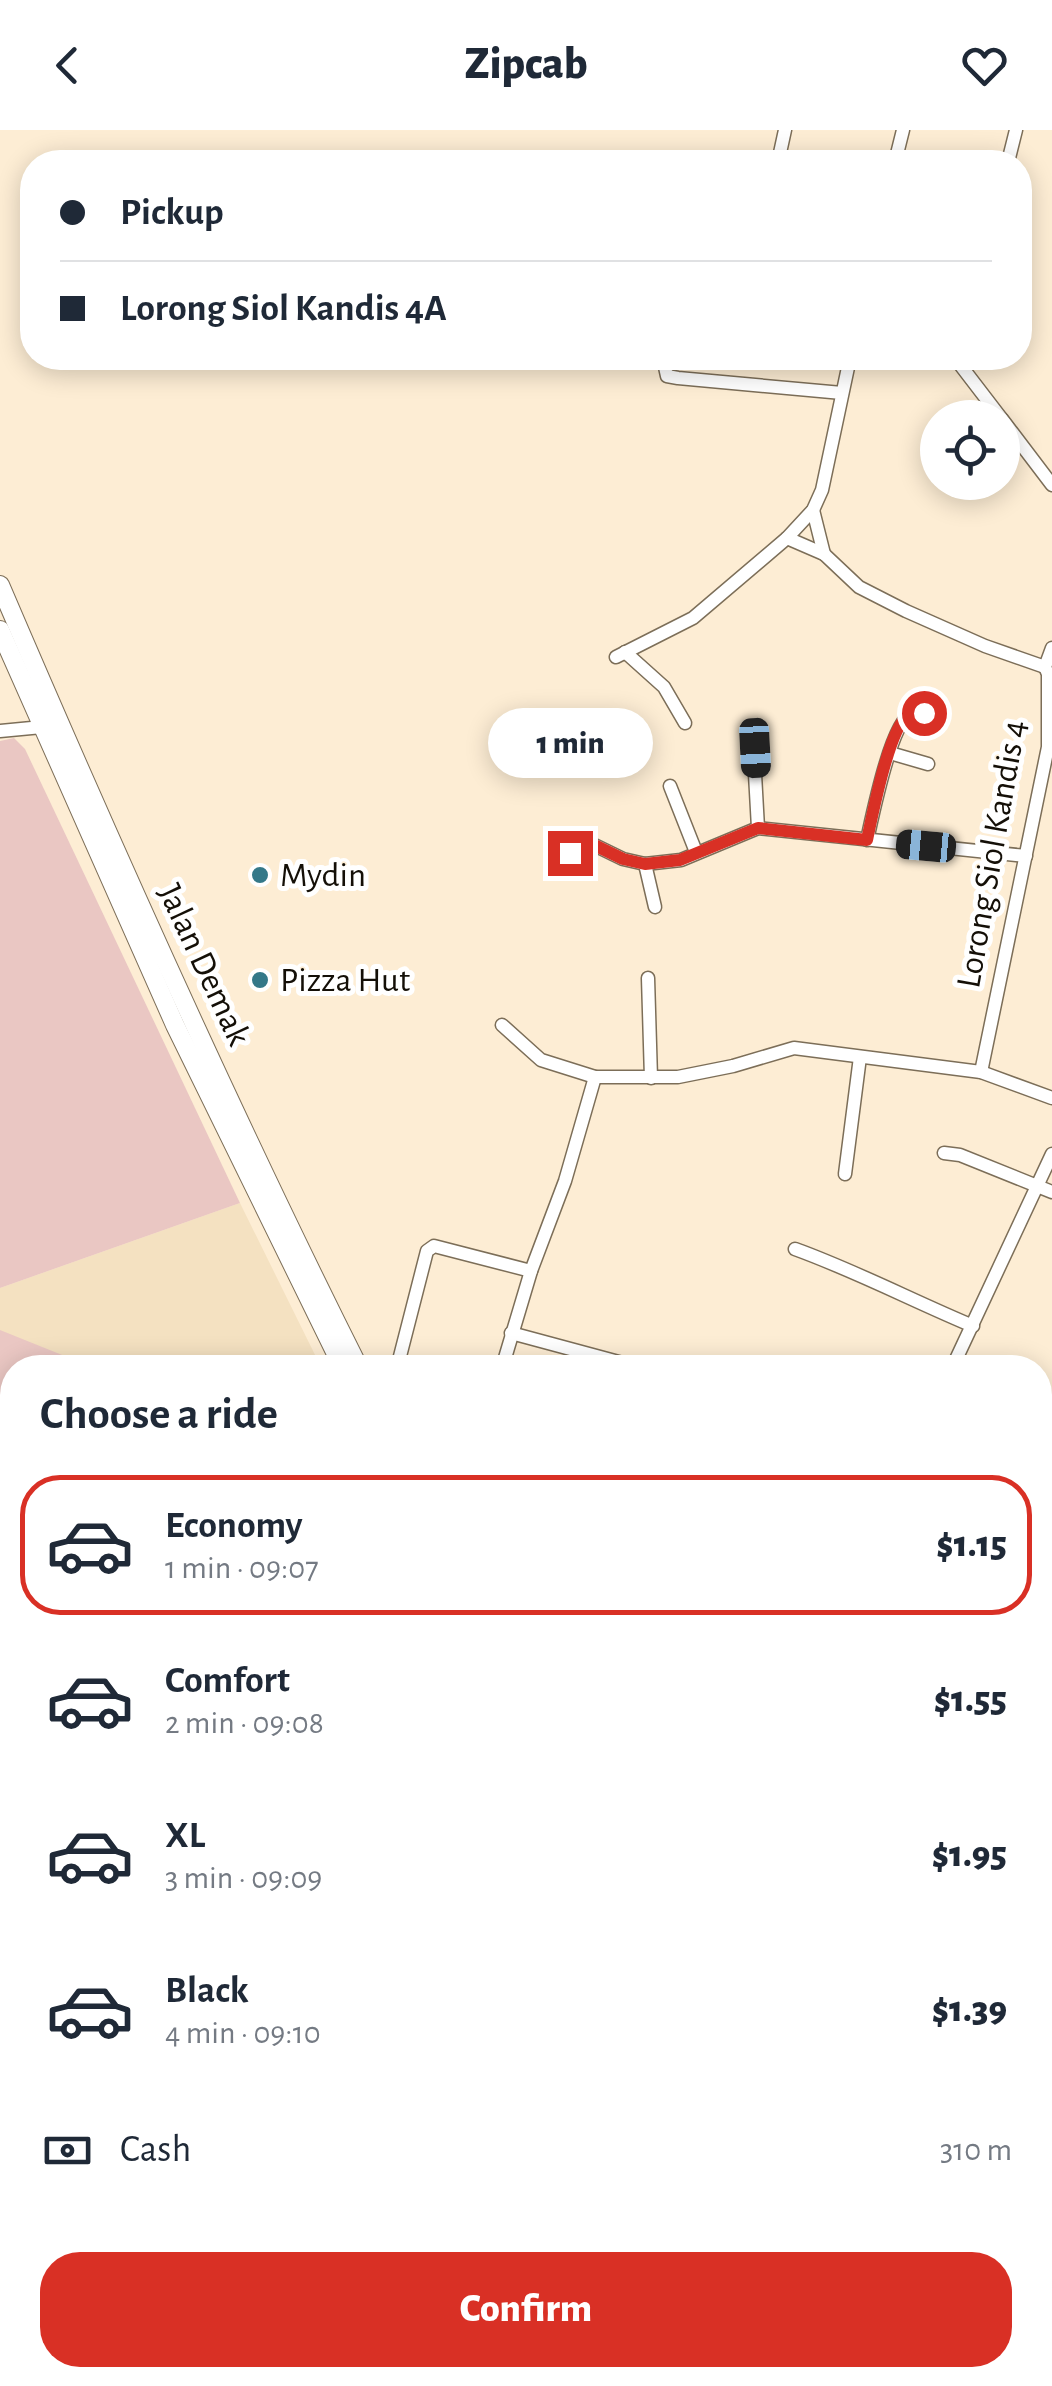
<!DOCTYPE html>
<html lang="en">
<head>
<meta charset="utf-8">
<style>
  :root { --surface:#fff; --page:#f2f2f3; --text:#1f2937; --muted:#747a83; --line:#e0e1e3; --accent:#d93025 }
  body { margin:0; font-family:"Alegreya Sans",sans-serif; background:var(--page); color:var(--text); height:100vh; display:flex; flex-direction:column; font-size:38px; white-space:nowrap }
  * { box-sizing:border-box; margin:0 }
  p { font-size:32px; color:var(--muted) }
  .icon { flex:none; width:55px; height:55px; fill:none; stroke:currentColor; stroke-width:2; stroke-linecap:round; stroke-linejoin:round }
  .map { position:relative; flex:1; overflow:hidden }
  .sheet { position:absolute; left:0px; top:1225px; width:1052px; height:1032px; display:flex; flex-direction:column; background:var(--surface); border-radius:40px 40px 0 0; box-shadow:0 5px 25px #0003 }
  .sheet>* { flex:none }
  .top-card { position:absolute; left:20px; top:20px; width:1012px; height:220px; border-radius:40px; box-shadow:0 5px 25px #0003; display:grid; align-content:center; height:220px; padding:0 40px; background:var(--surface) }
  .tools { position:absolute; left:920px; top:270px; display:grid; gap:20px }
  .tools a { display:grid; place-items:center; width:100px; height:100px; border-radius:50%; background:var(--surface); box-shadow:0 5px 25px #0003; font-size:50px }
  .end { position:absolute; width:45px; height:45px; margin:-22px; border:12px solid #d93025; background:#fff; box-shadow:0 0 0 5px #fff }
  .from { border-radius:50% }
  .bubble { position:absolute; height:70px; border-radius:35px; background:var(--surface); box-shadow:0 5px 25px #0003; font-size:32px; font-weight:800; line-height:70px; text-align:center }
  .car { position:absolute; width:30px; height:60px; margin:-30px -15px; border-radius:12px; box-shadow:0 0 8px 2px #0007; background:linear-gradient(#222 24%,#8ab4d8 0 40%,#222 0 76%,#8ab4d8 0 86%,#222 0) }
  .top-card b { display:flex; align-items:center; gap:35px; height:95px; font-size:38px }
  .top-card b+b { border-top:2px solid var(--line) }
  .top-card i { width:25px; height:25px; background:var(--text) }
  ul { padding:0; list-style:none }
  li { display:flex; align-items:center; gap:30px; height:140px; margin:0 20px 15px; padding:0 20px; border:5px solid transparent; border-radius:40px }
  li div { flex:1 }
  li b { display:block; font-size:38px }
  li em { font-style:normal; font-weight:800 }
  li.on { border-color:var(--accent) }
  li>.icon { width:90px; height:90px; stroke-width:1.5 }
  h2 { padding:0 40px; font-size:45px; line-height:120px }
  .pay { display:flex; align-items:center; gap:25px; height:110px; padding:0 40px; font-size:38px }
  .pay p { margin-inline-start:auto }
  .button { display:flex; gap:20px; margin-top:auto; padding:20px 40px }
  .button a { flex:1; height:115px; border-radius:40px; background:var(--accent); color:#fff; font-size:40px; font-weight:800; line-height:115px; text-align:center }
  header { display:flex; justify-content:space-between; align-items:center; height:130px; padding:0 40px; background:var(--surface); font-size:45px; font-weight:800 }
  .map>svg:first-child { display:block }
  .built { fill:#f4e1c1 }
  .green { fill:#eac7c3 }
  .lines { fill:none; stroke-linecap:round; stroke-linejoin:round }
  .minor-casing { stroke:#7c6e58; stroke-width:15 }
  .highway-casing { stroke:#7c6e58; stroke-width:20 }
  .minor { stroke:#fff; stroke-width:12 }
  .highway { stroke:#fff; stroke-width:18 }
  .route { stroke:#d93025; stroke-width:12 }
  .poi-dot { fill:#347888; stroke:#fff; stroke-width:4 }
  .labels { text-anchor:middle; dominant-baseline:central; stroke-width:10; stroke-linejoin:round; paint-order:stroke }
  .street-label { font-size:35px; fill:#140f07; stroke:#fff }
  .poi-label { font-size:35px; fill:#140f07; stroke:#fff; text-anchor:start }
</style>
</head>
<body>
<header><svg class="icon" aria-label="back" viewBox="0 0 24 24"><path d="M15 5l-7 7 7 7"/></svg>Zipcab<svg class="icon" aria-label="heart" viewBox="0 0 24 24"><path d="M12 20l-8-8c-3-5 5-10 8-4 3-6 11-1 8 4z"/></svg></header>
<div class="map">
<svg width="1052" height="2256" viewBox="0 0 1052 2256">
  <rect width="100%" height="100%" fill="#fdedd4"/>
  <path class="built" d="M240,1073L321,1237L12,1238V1527L0,1532V1158Z"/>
  <g class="green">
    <path d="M14,608L25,619L240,1073L0,1158V611Z"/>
    <path d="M0,1200L92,1237L12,1238V1322L0,1317Z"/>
  </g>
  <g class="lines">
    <g class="minor-casing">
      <g id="minor">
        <path d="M778,32L785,0"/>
        <path d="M895,32L903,0"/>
        <path d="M1008,32L1016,0"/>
        <path d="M663,228L667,246L678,248L842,263"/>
        <path d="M955,228L1001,288"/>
        <path d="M1002,289L1052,355"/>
        <path d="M813,380L824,424"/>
        <path d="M787,408L824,424L859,457L906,481L985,516L1045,537"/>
        <path d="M625,522L664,557L685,593"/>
        <path d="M616,527L693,488L787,408L813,380L822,360L850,228"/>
        <path d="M0,601L42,597"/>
        <path d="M753,608L758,698"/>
        <path d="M890,623L928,634"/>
        <path d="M670,656L696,722"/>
        <path d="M867,710C872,688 891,592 911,584C918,582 928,583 935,584"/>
        <path d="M571,723L584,710L623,729L645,734L681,730L758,698L1026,726"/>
        <path d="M645,734L655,777"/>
        <path d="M648,848L651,948"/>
        <path d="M502,895L541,930L595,947H678L733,936L794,918L981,942L1052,968"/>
        <path d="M981,942L1048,617V544L1045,537L1052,518"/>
        <path d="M944,1023L960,1025L1052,1062"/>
        <path d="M845,1044L860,927"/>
        <path d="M795,1119C856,1141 913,1171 973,1196"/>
        <path d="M511,1203L641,1238"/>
        <path d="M397,1238L427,1121L434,1116L531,1141"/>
        <path d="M502,1238L531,1141L565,1051L595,947"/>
        <path d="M952,1238L1052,1024"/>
        <path d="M1041,1411L1052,1418"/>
        <path d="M1040,1648L1052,1653"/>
        <path d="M0,1658L12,1665"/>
        <path d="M1040,1753L1052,1757"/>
        <path d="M0,1855L12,1860"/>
        <path d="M1040,1890L1052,1930"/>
        <path d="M0,1918L12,1893"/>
        <path d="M1040,2037L1052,2034"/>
        <path d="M1040,2209L1052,2251"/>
        <path d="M600,2245L603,2256"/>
        <path d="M703,2245L706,2256"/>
        <path d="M919,2245L922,2256"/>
        <path d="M986,2245L989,2256"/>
        <path d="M736,2256L779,2245"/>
      </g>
    </g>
    <g class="highway-casing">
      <g id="highway">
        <path d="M0,455C113,719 230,981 359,1238"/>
        <path d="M0,500L175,895L343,1238"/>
        <path d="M557,2245L560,2256"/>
        <path d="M577,2245L580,2256"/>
      </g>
    </g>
    <use href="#minor" class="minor"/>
    <use href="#highway" class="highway"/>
  </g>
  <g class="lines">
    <path class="route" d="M570,723L584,710L623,729L645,734L680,730L758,698L867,710C872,687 889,597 908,586C913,583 919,583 924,583"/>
  </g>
  <g class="poi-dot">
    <circle cx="260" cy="745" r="10"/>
    <circle cx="260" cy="850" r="10"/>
  </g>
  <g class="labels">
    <g class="street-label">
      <text transform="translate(992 724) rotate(-80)">Lorong Siol Kandis 4</text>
      <text transform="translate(204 835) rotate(65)">Jalan Demak</text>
    </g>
    <g class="poi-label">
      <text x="280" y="745">Mydin</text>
      <text x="280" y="850">Pizza Hut</text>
    </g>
  </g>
</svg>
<div class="tools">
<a><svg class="icon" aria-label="locate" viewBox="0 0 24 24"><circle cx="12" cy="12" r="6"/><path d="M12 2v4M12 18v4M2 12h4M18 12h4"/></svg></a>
</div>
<i class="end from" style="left:924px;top:583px"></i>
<i class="end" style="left:570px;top:723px"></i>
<div class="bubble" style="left:488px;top:578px;width:165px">1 min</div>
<i class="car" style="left:755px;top:618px;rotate:177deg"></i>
<i class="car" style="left:926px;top:716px;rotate:275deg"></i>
<div class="top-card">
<b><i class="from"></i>Pickup</b>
<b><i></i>Lorong Siol Kandis 4A</b>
</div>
<section class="sheet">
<h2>Choose a ride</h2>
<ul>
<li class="on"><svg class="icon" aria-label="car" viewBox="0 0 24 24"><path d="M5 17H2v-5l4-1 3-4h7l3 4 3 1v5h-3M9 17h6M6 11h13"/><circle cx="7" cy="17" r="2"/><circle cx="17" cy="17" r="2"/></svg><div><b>Economy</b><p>1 min · 09:07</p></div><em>$1.15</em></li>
<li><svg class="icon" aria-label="car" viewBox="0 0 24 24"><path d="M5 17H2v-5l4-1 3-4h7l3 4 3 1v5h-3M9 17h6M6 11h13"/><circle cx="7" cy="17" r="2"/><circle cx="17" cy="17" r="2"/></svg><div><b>Comfort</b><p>2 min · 09:08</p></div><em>$1.55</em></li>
<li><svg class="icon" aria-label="car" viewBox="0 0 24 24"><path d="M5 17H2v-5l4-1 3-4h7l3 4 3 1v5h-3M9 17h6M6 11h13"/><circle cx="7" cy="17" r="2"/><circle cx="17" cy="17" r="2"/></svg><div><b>XL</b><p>3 min · 09:09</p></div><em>$1.95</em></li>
<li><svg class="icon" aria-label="car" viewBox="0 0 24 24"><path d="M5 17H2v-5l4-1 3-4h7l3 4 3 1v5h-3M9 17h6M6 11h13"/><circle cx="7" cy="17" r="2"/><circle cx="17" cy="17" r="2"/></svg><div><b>Black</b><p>4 min · 09:10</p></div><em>$1.39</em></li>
</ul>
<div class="pay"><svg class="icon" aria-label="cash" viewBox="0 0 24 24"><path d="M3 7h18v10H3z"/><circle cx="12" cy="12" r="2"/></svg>Cash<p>310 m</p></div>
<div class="button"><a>Confirm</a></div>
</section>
</div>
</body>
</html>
